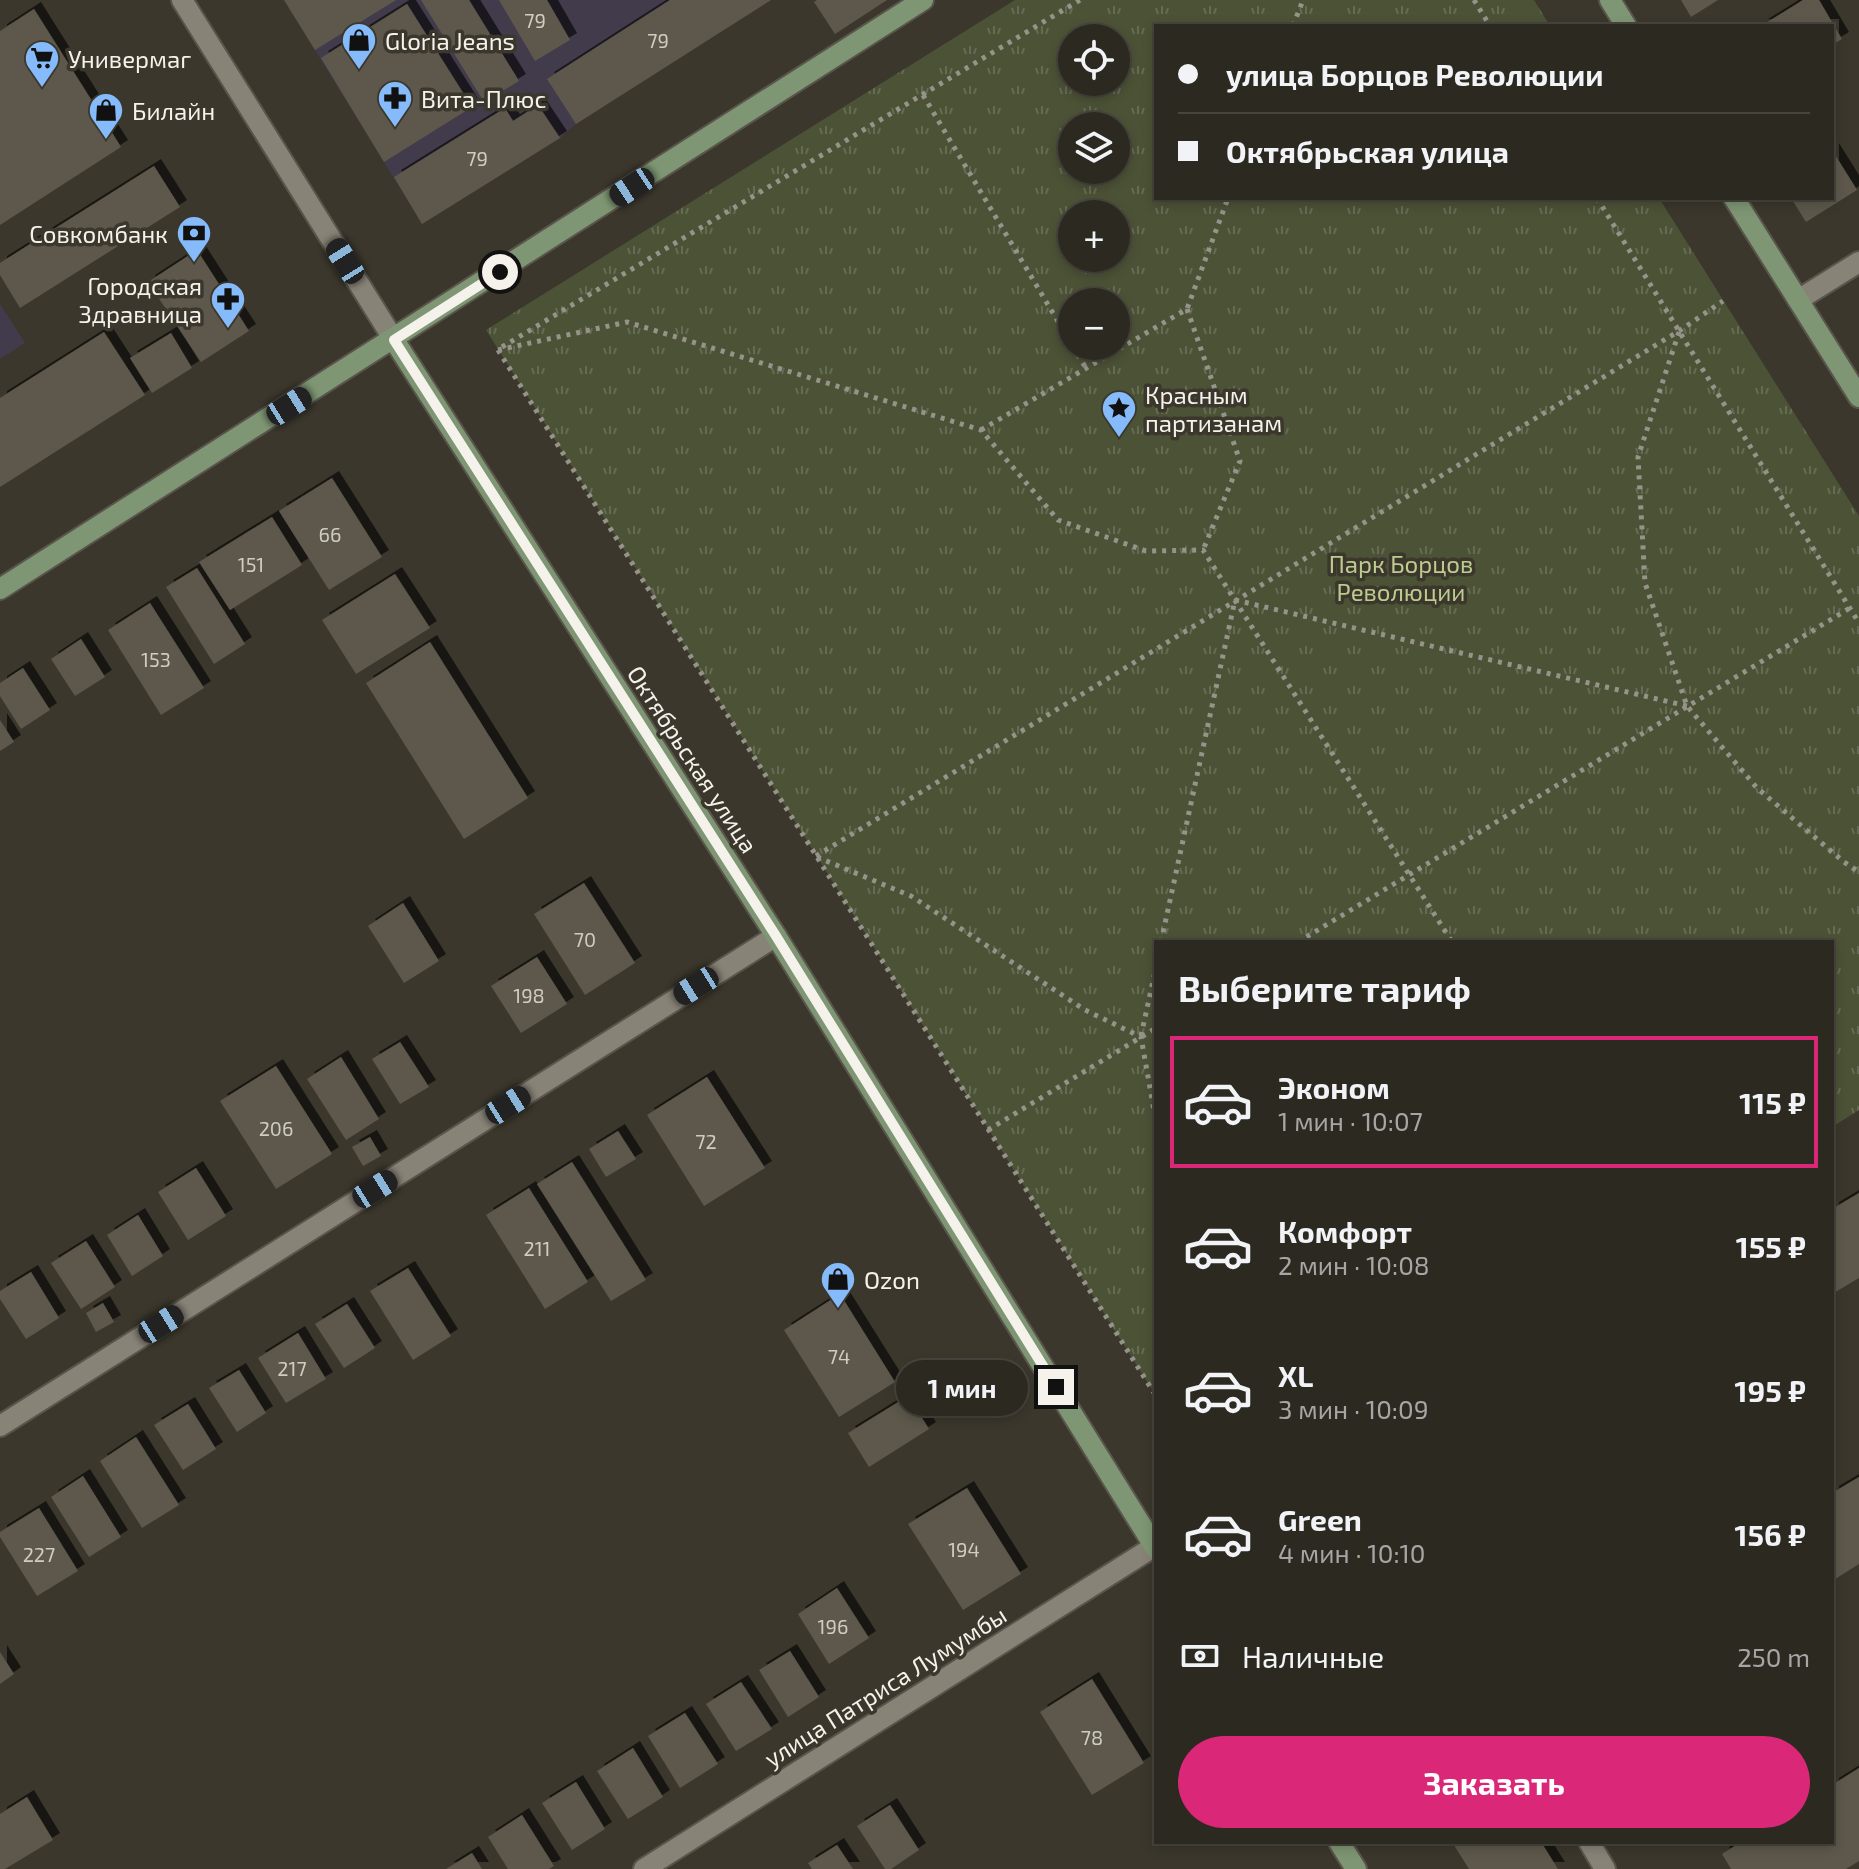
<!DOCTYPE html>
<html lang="ru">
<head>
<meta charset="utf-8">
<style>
  :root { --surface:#2c2921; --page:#34312a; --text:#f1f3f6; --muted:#a6a6a5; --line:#48453f; --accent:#db2777 }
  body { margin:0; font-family:"Exo 2",sans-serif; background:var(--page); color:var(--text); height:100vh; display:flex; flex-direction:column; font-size:30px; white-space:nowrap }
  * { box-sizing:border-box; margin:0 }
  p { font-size:26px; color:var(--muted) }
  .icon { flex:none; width:44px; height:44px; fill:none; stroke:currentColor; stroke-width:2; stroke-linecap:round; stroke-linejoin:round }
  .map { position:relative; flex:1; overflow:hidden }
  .sheet { position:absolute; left:1154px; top:940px; width:680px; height:904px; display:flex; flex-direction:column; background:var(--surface); border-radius:0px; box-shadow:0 4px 12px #0003,0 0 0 2px var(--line) }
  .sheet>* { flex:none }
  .banner { position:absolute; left:1154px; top:24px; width:680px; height:176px; border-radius:0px; box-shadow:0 4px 12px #0003,0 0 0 2px var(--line); display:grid; align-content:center; height:176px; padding:0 24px; background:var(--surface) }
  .controls { position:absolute; left:1058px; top:24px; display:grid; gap:16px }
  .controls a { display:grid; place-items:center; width:72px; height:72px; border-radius:50%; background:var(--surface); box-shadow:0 4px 12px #0003,0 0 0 2px var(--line); font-size:40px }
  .end { position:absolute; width:36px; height:36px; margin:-18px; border:10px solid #f5f2eb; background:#111; box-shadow:0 0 0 4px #111 }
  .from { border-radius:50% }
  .bubble { position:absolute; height:56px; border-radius:28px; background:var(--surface); box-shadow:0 4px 12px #0003,0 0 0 2px var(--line); font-size:26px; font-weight:700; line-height:56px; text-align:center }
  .car { position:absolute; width:24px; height:48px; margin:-24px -12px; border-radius:10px; box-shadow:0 0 6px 2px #0007; background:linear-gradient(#222 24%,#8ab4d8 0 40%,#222 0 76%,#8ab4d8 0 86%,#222 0) }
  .banner b { display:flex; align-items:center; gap:28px; height:76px; font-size:30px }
  .banner b+b { border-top:2px solid var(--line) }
  .banner i { width:20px; height:20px; background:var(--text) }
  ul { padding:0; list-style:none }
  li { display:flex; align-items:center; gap:24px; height:132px; margin:0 16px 12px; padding:0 8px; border:4px solid transparent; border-radius:0px }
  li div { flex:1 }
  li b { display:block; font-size:30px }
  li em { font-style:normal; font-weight:700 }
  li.selected { border-color:var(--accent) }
  li>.icon { width:72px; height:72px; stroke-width:1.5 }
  h2 { padding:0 24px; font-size:36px; line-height:96px }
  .pay { display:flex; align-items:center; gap:20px; height:88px; padding:0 24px; font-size:30px }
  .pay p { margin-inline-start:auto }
  .action { display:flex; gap:16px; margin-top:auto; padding:16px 24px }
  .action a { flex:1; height:92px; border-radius:48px; background:var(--accent); color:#fff; font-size:32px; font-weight:700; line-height:92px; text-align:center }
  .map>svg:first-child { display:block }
  .commercial { fill:#423b4c }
  .grass { fill:url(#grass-tufts); fill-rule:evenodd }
  .building { fill:#5d584c; filter:url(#shadow) }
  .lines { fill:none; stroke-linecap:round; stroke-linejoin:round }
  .street-casing { stroke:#59554c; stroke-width:24 }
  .secondary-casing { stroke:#59554c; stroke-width:24 }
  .path { stroke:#96938a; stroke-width:5; stroke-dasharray:4 6; stroke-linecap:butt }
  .street { stroke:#888377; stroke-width:20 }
  .secondary { stroke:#7e9673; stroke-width:20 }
  .route { stroke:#f5f2eb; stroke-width:10 }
  .labels { text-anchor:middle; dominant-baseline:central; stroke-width:7; stroke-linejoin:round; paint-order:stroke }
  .number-label { font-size:20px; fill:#cfccc3 }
  .poi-label { font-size:24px; fill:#f5f2eb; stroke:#3b372c; text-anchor:start }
  .park-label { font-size:24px; fill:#bdcc8e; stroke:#3b372c }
  .street-label { font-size:24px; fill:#f5f2eb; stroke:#3b372c }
</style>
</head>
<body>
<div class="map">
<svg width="1859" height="1869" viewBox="0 0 1859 1869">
  <defs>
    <pattern id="grass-tufts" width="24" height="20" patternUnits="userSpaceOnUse" patternTransform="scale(2)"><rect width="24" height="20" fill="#4b5236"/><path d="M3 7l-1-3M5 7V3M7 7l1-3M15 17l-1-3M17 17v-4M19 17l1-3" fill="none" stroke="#666b53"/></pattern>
    <filter id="shadow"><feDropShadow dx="7" dy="-7" stdDeviation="0" flood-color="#0009"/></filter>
  </defs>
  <rect width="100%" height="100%" fill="#3b372c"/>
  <g class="commercial">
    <path d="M284,0H771L576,124L560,138L422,224Z"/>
    <path d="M0,304L25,343L0,359Z"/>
  </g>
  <path class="grass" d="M1015,0H1534L1550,26H1156V198H1659L1859,516V1110L1832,1127V942H1156V1396L486,330ZM1072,38H1116V82H1072ZM1072,126H1116V170H1072ZM1072,214H1116V258H1072ZM1072,302H1116V346H1072Z"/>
  <g class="building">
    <path d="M284,0H396L315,50Z"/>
    <path d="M421,0H469L519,81L484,102Z"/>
    <path d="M499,0H547L570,40L535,61Z"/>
    <path d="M670,0H771L576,124L547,79Z"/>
    <path d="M817,0H887L835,34L814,2Z"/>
    <path d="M1681,0H1718L1691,17Z"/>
    <path d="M1803,0H1819L1842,39L1832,45V26H1761Z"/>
    <path d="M407,4L472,107L384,162L321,58Z"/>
    <path d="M34,9L121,147L0,225V31Z"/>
    <path d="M538,105L560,138L422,224L394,177L505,108L513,121Z"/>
    <path d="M1832,150L1857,190L1806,222L1791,198H1832Z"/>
    <path d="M154,166L180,207L20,308L0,275V263Z"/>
    <path d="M197,250L249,331L201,362L148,282Z"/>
    <path d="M104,332L145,395L0,487V398Z"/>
    <path d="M171,333L192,368L152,393L130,358Z"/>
    <path d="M332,478L382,557L329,590L279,511Z"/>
    <path d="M272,517L302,565L230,610L199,562Z"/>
    <path d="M197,568L245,644L214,664L166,587Z"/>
    <path d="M395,574L430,628L356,674L322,620Z"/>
    <path d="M150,603L204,688L161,715L108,630Z"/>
    <path d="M81,639L105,677L75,696L51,659Z"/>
    <path d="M430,642L528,798L464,839L366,683Z"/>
    <path d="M23,668L50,710L21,729L0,696V683Z"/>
    <path d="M0,720L14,742L0,751Z"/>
    <path d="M584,883L635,963L585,995L534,914Z"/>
    <path d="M403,903L439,961L404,983L368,926Z"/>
    <path d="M537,957L567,1004L521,1033L491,986Z"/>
    <path d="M400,1042L429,1087L400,1104L372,1059Z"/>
    <path d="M341,1057L379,1119L346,1140L307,1079Z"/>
    <path d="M276,1066L332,1154L276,1189L220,1101Z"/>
    <path d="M707,1077L765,1168L704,1206L647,1115Z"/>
    <path d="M618,1131L636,1159L606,1177L589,1149Z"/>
    <path d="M370,1137L381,1156L363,1166L352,1147Z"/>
    <path d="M572,1162L646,1280L611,1301L537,1184Z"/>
    <path d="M196,1168L226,1216L188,1240L158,1192Z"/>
    <path d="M529,1188L588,1282L545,1309L486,1215Z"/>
    <path d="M1859,1193V1278L1832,1294V1209Z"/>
    <path d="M138,1215L163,1256L132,1276L107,1235Z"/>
    <path d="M86,1241L115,1287L81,1309L51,1263Z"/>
    <path d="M408,1268L451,1336L413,1360L370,1291Z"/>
    <path d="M31,1272L59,1318L26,1339L0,1299V1291Z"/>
    <path d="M840,1294L895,1382L839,1417L784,1330Z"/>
    <path d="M103,1303L114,1322L96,1332L86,1313Z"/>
    <path d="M347,1304L375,1348L344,1368L315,1324Z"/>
    <path d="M298,1333L326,1379L286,1403L258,1358Z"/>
    <path d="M239,1370L266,1413L237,1432L209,1388Z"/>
    <path d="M908,1396L929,1429L869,1467L848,1433Z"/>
    <path d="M188,1404L216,1449L183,1470L154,1425Z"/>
    <path d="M136,1437L179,1505L142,1528L100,1461Z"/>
    <path d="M83,1476L121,1537L89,1557L51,1497Z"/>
    <path d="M1859,1477V1564L1832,1581V1493Z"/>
    <path d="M967,1488L1021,1574L963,1610L908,1524Z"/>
    <path d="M39,1508L78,1571L37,1596L0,1537V1532Z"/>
    <path d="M837,1588L869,1638L829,1664L798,1614Z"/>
    <path d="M790,1651L819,1697L788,1717L759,1670Z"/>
    <path d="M0,1652L14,1674L0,1684Z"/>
    <path d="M1092,1679L1144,1763L1092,1795L1040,1712Z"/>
    <path d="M741,1682L772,1729L736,1751L706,1704Z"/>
    <path d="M685,1713L718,1764L680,1788L648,1736Z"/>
    <path d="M633,1748L663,1797L628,1819L597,1771Z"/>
    <path d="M1859,1768V1861L1846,1869H1731L1722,1854L1741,1842H1832V1785Z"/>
    <path d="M576,1782L605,1829L572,1850L542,1803Z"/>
    <path d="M27,1797L53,1840L5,1869H0V1814Z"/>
    <path d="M890,1805L919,1850L891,1869H885L857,1826Z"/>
    <path d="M522,1815L554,1866L549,1869H508L488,1837Z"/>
    <path d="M1452,1842H1541L1558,1869H1469Z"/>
    <path d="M837,1845L853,1869H812L808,1863Z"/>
    <path d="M472,1853L482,1869H446Z"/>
  </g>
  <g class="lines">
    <g class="street-casing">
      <g id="street">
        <path d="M182,0L394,340"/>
        <path d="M1798,300L1859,262"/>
        <path d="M0,1426L776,936"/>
        <path d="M1589,1842L1605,1869"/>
        <path d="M644,1869L1155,1546"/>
      </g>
    </g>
    <g class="secondary-casing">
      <g id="secondary">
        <path d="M1610,0L1626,26"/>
        <path d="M1734,198L1859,397"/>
        <path d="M394,340L776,936L1156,1549"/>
        <path d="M0,589L923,0"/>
        <path d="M1339,1842L1356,1869"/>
      </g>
    </g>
    <g class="path">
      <path d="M1474,0L1490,26"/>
      <path d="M1293,26L1303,0"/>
      <path d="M923,95L1072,345"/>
      <path d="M1597,198L1859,623"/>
      <path d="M1187,309L1240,461L1203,550"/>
      <path d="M1679,332L1638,457L1645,583L1687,706L1757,788L1844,862L1859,872"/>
      <path d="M1072,346L1086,368"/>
      <path d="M502,347L1080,0"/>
      <path d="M498,350L1156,1396"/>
      <path d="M498,350L627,322L981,430L1058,520L1146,551L1203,550L1452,942"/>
      <path d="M981,430L1187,309L1228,198"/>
      <path d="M816,856L1679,331L1723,301"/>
      <path d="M817,857L911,896L1085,1010L1141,1037L1156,1122"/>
      <path d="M1161,942L1235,600L1687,706"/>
      <path d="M1298,942L1850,608"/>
      <path d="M1141,1036L1156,967"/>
      <path d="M988,1130L1156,1028"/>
    </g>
    <use href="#street" class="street"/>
    <use href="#secondary" class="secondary"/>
  </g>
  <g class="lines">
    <path class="route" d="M500,272L394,340L776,936L1056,1387"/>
  </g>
  <defs>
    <g id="shop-pin" transform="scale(1.8)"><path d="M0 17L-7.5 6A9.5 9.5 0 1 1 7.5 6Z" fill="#85bbfb" stroke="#3b372c"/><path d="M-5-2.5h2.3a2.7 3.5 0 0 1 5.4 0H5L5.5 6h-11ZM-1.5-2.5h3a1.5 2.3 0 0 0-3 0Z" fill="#111"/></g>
    <g id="supermarket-pin" transform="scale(1.8)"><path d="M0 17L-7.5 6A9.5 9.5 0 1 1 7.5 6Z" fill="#85bbfb" stroke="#3b372c"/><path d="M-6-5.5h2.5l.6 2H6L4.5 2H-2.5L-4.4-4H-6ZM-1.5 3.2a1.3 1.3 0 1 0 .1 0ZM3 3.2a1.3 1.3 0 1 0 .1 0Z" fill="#111"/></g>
    <g id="pharmacy-pin" transform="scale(1.8)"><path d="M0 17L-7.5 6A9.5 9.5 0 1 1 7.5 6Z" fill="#85bbfb" stroke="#3b372c"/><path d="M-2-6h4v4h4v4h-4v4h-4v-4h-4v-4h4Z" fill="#111"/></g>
    <g id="bank-pin" transform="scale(1.8)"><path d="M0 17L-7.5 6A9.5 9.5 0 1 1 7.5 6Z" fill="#85bbfb" stroke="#3b372c"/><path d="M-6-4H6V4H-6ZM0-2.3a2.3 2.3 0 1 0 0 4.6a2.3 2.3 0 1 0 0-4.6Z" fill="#111"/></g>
    <g id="sight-pin" transform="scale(1.8)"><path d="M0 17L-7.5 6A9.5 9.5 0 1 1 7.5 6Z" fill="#85bbfb" stroke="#3b372c"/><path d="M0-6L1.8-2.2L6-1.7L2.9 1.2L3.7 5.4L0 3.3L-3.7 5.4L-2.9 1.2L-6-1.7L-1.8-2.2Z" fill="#111"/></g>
  </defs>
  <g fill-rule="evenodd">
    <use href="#shop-pin" x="359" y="40"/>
    <use href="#supermarket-pin" x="42" y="58"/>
    <use href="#pharmacy-pin" x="395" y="98"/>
    <use href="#shop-pin" x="106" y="110"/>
    <use href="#bank-pin" x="194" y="233"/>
    <use href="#pharmacy-pin" x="228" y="299"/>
    <use href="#sight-pin" x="1119" y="408"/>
    <use href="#shop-pin" x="838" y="1279"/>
  </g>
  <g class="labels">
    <g class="number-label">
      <text x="535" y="20">79</text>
      <text x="658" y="40">79</text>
      <text x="477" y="158">79</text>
      <text x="330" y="534">66</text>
      <text x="251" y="564">151</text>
      <text x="156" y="659">153</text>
      <text x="585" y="939">70</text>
      <text x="529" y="995">198</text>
      <text x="276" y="1128">206</text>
      <text x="706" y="1141">72</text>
      <text x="537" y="1248">211</text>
      <text x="839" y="1356">74</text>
      <text x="292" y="1368">217</text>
      <text x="964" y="1549">194</text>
      <text x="39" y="1554">227</text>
      <text x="833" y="1626">196</text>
      <text x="1092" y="1737">78</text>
    </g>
    <g class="poi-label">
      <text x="385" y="40">Gloria Jeans</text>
      <text x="68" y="58">Универмаг</text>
      <text x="421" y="98">Вита-Плюс</text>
      <text x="132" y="110">Билайн</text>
      <text x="168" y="233" text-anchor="end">Совкомбанк</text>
      <text x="202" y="285" text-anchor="end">Городская<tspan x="202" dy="28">Здравница</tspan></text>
      <text x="1145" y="394">Красным<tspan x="1145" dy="28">партизанам</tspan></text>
      <text x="864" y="1279">Ozon</text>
    </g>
    <g class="park-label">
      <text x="1401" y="563">Парк Борцов<tspan x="1401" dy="28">Революции</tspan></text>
    </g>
    <g class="street-label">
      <text transform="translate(693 759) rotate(57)">Октябрьская улица</text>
      <text transform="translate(885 1686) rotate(-32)">улица Патриса Лумумбы</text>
    </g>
  </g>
</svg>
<div class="controls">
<a><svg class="icon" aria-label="locate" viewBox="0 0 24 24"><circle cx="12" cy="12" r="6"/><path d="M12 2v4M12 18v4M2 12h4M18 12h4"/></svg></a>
<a><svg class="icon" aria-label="layers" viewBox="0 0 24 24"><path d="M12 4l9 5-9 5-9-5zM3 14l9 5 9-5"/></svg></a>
<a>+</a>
<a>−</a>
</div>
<i class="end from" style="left:500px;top:272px"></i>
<i class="end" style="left:1056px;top:1387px"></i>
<div class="bubble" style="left:896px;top:1360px;width:132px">1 мин</div>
<i class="car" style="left:632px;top:187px;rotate:237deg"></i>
<i class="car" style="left:345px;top:261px;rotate:328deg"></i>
<i class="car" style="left:289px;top:406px;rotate:58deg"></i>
<i class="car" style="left:696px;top:986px;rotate:238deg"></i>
<i class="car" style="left:508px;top:1105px;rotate:58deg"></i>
<i class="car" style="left:375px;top:1189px;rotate:58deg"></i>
<i class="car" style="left:161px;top:1324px;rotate:58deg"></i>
<div class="banner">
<b><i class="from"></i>улица Борцов Революции</b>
<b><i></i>Октябрьская улица</b>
</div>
<section class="sheet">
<h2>Выберите тариф</h2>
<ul>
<li class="selected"><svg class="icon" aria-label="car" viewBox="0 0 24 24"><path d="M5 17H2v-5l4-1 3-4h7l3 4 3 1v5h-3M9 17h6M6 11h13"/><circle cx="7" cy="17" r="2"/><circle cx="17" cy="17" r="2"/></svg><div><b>Эконом</b><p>1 мин · 10:07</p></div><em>115 ₽</em></li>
<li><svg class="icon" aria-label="car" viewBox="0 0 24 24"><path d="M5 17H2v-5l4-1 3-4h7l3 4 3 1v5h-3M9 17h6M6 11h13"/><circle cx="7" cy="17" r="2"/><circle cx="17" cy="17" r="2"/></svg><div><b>Комфорт</b><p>2 мин · 10:08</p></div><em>155 ₽</em></li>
<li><svg class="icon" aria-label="car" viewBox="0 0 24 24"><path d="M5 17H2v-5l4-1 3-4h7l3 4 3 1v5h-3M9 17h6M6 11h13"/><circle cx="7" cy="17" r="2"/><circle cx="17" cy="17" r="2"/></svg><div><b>XL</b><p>3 мин · 10:09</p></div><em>195 ₽</em></li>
<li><svg class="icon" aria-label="car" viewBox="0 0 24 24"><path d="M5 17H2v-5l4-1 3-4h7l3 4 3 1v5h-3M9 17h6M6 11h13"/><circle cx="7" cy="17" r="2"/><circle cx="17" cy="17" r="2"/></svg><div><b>Green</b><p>4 мин · 10:10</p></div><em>156 ₽</em></li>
</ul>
<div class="pay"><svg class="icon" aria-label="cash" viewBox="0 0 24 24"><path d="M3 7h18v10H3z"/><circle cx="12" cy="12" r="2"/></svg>Наличные<p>250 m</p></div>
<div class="action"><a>Заказать</a></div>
</section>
</div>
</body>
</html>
